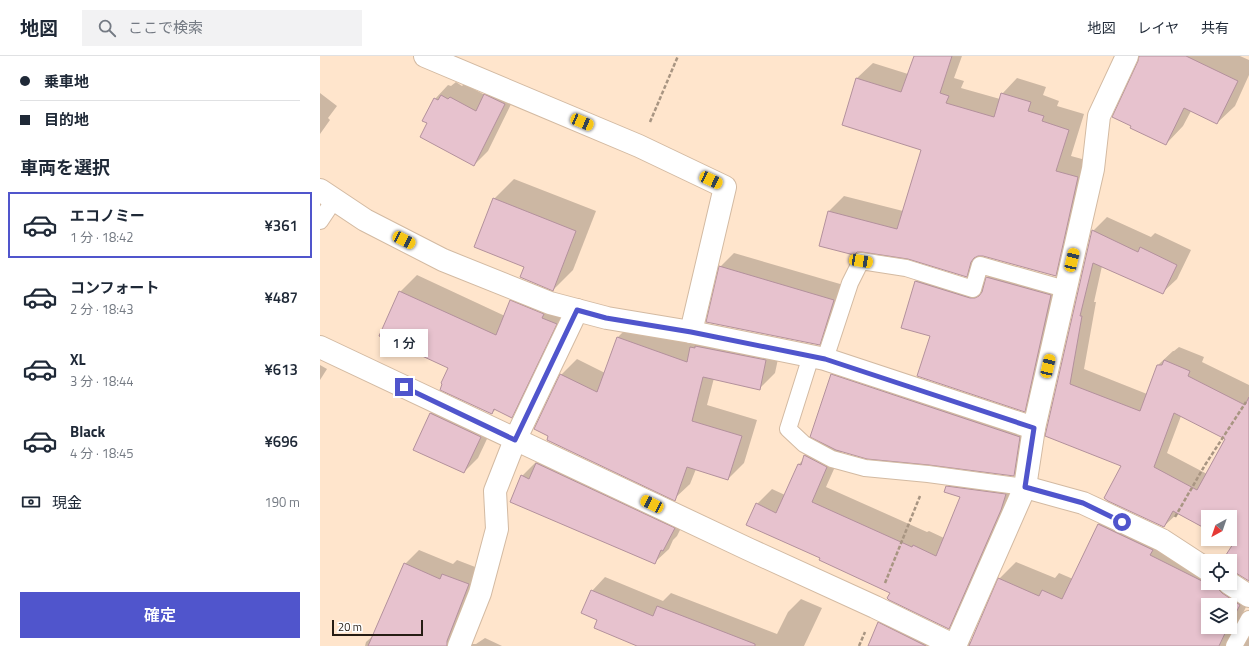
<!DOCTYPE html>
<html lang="ja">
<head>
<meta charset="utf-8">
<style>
  :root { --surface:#fff; --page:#f2f2f3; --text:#1f2937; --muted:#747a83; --line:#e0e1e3; --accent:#5055cc }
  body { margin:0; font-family:"Titillium Web","Noto Sans JP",sans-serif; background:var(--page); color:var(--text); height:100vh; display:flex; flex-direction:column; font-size:15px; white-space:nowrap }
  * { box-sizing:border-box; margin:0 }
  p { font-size:13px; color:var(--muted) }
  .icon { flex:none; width:22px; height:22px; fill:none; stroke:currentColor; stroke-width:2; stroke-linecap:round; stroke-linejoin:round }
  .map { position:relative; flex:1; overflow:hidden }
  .panel { display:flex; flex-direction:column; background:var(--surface); width:320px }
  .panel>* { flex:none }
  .hud { display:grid; align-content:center; height:88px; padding:0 20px; background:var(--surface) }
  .needle { width:26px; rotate:220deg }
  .controls { position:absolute; left:881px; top:454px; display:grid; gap:8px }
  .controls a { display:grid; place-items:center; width:36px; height:36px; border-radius:0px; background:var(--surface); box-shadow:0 2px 6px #0003; font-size:20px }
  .scale { position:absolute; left:12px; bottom:10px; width:91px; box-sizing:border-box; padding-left:4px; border:2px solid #261d14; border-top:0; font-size:11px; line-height:14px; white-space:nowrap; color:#261d14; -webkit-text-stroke:3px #fff; paint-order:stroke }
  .end { position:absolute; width:18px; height:18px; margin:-9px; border:5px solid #5055cc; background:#fff; box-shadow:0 0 0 2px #fff }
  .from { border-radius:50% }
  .bubble { position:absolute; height:28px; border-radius:0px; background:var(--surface); box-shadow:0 2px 6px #0003; font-size:13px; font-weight:600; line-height:28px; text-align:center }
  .car { position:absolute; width:12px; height:24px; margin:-12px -6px; border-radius:5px; box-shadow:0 0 3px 1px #0007; background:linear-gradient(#f5c518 24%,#345 0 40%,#f5c518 0 76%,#345 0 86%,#f5c518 0) }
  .hud b { display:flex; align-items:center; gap:14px; height:38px; font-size:15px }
  .hud b+b { border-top:1px solid var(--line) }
  .hud i { width:10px; height:10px; background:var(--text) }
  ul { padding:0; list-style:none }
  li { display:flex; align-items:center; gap:12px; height:66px; margin:0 8px 6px; padding:0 12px; border:2px solid transparent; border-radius:0px }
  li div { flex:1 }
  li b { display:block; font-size:15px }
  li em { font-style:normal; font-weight:600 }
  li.active { border-color:var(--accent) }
  li>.icon { width:36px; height:36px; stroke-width:1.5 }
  h2 { padding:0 20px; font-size:18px; line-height:48px }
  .pay { display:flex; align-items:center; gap:10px; height:44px; padding:0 20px; font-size:15px }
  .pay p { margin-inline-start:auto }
  .primary-button { display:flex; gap:8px; margin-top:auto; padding:8px 20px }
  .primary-button a { flex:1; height:46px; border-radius:0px; background:var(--accent); color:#fff; font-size:16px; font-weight:600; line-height:46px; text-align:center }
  header { display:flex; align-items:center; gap:24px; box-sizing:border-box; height:56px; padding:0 20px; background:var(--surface); border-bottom:1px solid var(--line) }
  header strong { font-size:19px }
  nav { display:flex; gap:22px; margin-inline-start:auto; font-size:14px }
  .search { width:280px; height:36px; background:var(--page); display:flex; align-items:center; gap:10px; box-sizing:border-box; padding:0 14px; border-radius:0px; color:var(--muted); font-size:15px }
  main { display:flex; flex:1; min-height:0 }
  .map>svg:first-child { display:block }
  .shadow { fill:#0003; fill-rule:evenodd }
  .building { fill:#e7c2ce; stroke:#b3919c; fill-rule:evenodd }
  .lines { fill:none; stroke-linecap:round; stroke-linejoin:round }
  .service-casing { stroke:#d3baa2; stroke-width:18 }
  .minor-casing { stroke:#d3baa2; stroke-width:24 }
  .path { stroke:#a89582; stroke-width:2.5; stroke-dasharray:4 2; stroke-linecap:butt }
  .service { stroke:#fff; stroke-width:16 }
  .minor { stroke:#fff; stroke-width:22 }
  .route { stroke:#5055cc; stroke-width:5 }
</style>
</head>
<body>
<header>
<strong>地図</strong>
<div class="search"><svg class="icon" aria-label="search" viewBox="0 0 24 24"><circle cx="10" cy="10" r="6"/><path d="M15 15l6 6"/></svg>ここで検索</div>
<nav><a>地図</a><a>レイヤ</a><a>共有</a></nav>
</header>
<main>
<section class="panel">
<div class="hud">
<b><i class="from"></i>乗車地</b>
<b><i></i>目的地</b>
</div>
<h2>車両を選択</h2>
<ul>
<li class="active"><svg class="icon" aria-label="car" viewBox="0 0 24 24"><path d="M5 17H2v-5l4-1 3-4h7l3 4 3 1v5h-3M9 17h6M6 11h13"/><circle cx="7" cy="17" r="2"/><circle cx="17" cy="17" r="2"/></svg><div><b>エコノミー</b><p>1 分 · 18:42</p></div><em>¥361</em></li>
<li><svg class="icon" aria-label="car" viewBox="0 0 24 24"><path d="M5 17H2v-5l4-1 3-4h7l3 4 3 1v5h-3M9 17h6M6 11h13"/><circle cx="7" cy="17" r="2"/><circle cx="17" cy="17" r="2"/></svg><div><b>コンフォート</b><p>2 分 · 18:43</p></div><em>¥487</em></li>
<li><svg class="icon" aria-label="car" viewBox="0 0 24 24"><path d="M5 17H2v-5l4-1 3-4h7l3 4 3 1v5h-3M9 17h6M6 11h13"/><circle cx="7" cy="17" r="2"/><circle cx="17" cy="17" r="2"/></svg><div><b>XL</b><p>3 分 · 18:44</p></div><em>¥613</em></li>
<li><svg class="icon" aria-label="car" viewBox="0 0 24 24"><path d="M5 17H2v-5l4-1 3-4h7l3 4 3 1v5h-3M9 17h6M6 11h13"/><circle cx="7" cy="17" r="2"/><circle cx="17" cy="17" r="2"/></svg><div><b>Black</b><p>4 分 · 18:45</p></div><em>¥696</em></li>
</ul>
<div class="pay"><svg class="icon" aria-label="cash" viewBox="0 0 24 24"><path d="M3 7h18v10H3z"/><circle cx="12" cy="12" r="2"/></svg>現金<p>190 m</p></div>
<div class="primary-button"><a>確定</a></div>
</section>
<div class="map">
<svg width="929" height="590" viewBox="0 0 929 590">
  <rect width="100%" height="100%" fill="#ffe5cc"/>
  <g class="shadow">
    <path d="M595,0H642L634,22L644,25L641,32L680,43L682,38L697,22L726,31L723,39L739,45L737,50L764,58L751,100L773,106L751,204L735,219L663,199L662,205L646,220L588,202L542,195L509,155L524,140L583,155L602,93L523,68L537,22L553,7L588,18Z"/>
    <path d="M819,0H920L929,4V19L915,50L897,67L871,55L863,70L846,88Z"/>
    <path d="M178,25L198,34L168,95L154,109L108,67L115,43L128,29L131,30L136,26L142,30L144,28L165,39Z"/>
    <path d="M0,37L17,50L8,62L10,64L0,78Z"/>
    <path d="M194,123L276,155L253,214L233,234L206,210L174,143Z"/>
    <path d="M787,161L831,181L835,177L871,194L857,223L842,237L782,210L774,246H776L764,313L827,338L838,309L853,295H854L859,291L884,301L882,306L929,329V524L914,515L919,521L929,545L920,563L926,581L929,582V590H549L559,567L576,550L647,585L652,586L679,523L696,506L735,522L739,517L753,523L778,468L795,451L888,505V527H910V505H903L915,488L906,483H910V461H888V473L858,457L844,470L802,409L727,380L773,175ZM861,360L907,383L887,418L847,397ZM888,549H910V571H888Z"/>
    <path d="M414,197L527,230L513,274L499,288L400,211Z"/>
    <path d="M682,207L745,225L719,341L705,355L611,280L596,225L610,211L665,228L667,221Z"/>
    <path d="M97,219L185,260L191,245L208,228L253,251L208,344L191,361L176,353L172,357L130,312L80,236Z"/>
    <path d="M313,266L374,288L386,276L461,289L455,317L440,332L394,322L387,349L437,364L424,407L408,423L376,413L370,428L354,443L241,319L257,303L285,317L298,281Z"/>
    <path d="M528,302L716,364L710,402L694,419L522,395L506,431L607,476L609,475L624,482L641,440L627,431L642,416L700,423L643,557L629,572L571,536L502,501L437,448L452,433L465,439L479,408L484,403L485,399L500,385L512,319Z"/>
    <path d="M0,309L7,313L0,324Z"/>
    <path d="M125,343L175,366L158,402L144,416L95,394L111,357Z"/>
    <path d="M231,394L368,458L357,480L353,484L349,493L335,506L202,420L216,406L218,407Z"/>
    <path d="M99,494L133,508L137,504L163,514L149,588H156L165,582L182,590H45L46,586L55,578L85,508Z"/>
    <path d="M285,521L343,545L351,537L457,578L468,556L481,543L502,552L484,590H321L279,563L272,535Z"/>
  </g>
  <g class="building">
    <path d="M594,0H632L620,37L629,40L626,47L674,61L681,37L711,46L708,55L724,60L722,65L749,74L736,115L758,121L736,220L663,200H658L654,202L651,206L647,221L588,203L542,196H537L534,199L499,190L508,155L577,173L601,94L522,69L536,22L581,36Z"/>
    <path d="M819,0H866L918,25L897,68L864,52L846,89L810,72L811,70L792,61L818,5Z"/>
    <path d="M164,38L185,48L154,110L100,81L107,67L102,65L114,42L118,44L121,39L128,43L130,41L156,55Z"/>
    <path d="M173,142L256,175L233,235L200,221L204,211L154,191Z"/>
    <path d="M772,174L818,196L820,191L857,209L843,238L773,207L760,260H762L750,328L820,355L837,309H842L844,304L870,315L868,320L925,349L929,341V525L916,517L910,515V505H902L913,488L904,483H910V461H888V474L853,455L844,471L788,445L784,442L801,410L725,380ZM854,357L905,383L877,434L834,411Z"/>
    <path d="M399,210L514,244L500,289L386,266Z"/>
    <path d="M666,221L731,239L705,356L597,320L610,280L581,272L595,225L650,242H655L659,240L662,236Z"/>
    <path d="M79,235L176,279L190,244L224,258L222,262L237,268L192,362L174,353L172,358L120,334L122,328L121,327L128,312L59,280Z"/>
    <path d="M297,281L367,306L370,291L375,292V290L446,304L440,334L383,321L372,365L422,380L408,424L367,411L355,445L227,384L228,380L214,373L240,318L277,336Z"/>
    <path d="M511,318L700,381L694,420L609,409L547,403L516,394L490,381Z"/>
    <path d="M110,357L161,381L144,417L93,394Z"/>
    <path d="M484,399L507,411L492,446L592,491L593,489L616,500L640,441L624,436L626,430L686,438L681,454L629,573L569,544L567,542L570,537L499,504L500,502L426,469L436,447L456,457L478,408L481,409Z"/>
    <path d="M216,407L355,472L343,495L341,494L335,508L190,446L201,419L209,423Z"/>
    <path d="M778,468L833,494L830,499L888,528L897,527L898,533L902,537L920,549L910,568V549H888V571H908L899,590H649L678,522L719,540L722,534L742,543Z"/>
    <path d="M84,507L120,523L122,518L149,528L127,585V590H48Z"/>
    <path d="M271,534L333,560L337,550L435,588V590H317L274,572L277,564L261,557Z"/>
    <path d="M558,566L606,590H548Z"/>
  </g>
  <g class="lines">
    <g class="service-casing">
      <g id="service">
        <path d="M0,165L14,144"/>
        <path d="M491,300L468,373L484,388L512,403L545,412L608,418L705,431"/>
        <path d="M505,303L530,227L541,205L586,212L653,233L660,209L745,233"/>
        <path d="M914,590L929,563"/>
      </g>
    </g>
    <g class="minor-casing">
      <g id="minor">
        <path d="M105,0L319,90L405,131L371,276"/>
        <path d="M0,134L45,164L123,204L230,247L287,262L371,276L505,303L714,372"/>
        <path d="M0,291L428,493L555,551L635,590L705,431L714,372L773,113L779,60L807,0"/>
        <path d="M705,431L763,447L842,484L888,514"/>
        <path d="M909,527L929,540"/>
        <path d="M139,590L160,537L177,473L175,435L195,384L257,254"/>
      </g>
    </g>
    <g class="path">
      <path d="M330,66L358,0"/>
      <path d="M855,461L885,409L926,346"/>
      <path d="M565,527L600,440"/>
      <path d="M539,590L545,576"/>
    </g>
    <use href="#service" class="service"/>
    <use href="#minor" class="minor"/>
  </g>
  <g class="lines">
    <path class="route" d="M84,331L195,384L257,254L286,262L371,276L505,303L714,372L705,431L763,447L802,466"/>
  </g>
</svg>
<div class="controls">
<a><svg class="needle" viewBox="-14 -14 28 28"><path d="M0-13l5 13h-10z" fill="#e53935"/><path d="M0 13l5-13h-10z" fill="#747a83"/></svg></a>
<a><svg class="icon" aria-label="locate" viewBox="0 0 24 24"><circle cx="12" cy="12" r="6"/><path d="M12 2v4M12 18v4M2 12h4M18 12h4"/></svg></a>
<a><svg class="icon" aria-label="layers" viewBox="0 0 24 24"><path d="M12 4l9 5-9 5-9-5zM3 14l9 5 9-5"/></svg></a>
</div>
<div class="scale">20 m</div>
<i class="end from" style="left:802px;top:466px"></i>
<i class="end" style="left:84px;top:331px"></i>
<div class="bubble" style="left:60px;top:273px;width:48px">1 分</div>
<i class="car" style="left:262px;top:66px;rotate:113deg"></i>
<i class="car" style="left:391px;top:124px;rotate:115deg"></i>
<i class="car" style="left:84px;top:184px;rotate:117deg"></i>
<i class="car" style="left:752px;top:204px;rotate:13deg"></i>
<i class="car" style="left:541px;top:205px;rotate:99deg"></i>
<i class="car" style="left:728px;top:310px;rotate:13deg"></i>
<i class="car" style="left:332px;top:448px;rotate:296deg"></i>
</div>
</main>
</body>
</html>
